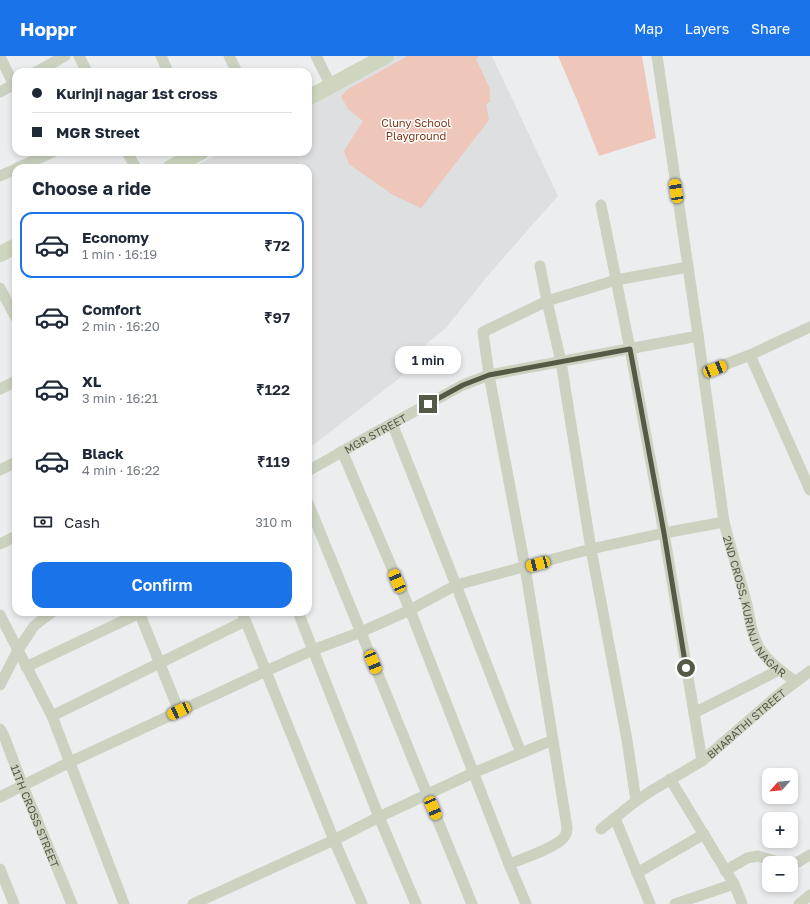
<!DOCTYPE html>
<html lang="en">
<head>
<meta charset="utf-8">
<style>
  :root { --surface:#fff; --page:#f6f6f7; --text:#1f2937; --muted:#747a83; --line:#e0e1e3; --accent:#1a73e8 }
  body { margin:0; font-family:"Golos Text",sans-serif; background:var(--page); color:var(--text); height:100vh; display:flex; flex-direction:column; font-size:15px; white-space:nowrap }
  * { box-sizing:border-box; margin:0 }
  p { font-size:13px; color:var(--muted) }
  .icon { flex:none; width:22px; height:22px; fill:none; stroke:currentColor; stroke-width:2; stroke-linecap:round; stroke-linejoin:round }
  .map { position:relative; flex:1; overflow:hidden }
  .panel { position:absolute; left:12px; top:108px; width:300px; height:452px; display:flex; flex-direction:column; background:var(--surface); border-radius:12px; box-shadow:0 2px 6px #0003 }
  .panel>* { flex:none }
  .banner { position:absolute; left:12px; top:12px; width:300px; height:88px; border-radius:12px; box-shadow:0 2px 6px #0003; display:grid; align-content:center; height:88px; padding:0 20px; background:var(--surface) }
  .needle { width:26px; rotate:243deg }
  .buttons { position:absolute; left:762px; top:712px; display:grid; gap:8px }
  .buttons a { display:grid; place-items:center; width:36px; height:36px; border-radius:8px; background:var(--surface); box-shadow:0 2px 6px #0003; font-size:20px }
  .end { position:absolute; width:18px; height:18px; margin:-9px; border:5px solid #535a45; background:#fff; box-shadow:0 0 0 2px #fff }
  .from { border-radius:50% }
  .bubble { position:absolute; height:28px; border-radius:12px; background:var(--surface); box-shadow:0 2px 6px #0003; font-size:13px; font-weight:600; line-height:28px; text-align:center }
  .car { position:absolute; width:12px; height:24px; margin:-12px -6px; border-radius:5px; box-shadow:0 0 3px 1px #0007; background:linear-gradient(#f5c518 24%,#345 0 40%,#f5c518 0 76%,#345 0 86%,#f5c518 0) }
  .banner b { display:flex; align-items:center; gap:14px; height:38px; font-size:15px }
  .banner b+b { border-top:1px solid var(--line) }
  .banner i { width:10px; height:10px; background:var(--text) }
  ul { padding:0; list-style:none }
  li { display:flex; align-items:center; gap:12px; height:66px; margin:0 8px 6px; padding:0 12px; border:2px solid transparent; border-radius:12px }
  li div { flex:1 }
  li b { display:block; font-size:15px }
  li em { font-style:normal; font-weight:600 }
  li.selected { border-color:var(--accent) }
  li>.icon { width:36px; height:36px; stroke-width:1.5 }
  h2 { padding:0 20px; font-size:18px; line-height:48px }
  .pay { display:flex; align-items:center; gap:10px; height:44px; padding:0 20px; font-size:15px }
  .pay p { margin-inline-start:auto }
  .action { display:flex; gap:8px; margin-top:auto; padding:8px 20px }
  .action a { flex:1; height:46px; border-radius:12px; background:var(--accent); color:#fff; font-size:16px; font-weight:600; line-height:46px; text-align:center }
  header { display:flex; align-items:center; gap:24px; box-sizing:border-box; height:56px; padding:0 20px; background:var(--accent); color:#fff }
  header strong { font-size:19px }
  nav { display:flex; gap:22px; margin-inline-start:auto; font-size:14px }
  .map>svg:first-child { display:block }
  .education { fill:#dddfe0 }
  .green { fill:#eec6ba }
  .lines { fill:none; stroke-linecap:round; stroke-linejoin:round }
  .street { stroke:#ccd2c0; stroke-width:11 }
  .secondary { stroke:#ced6bf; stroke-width:16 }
  .route { stroke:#535a45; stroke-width:5 }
  .labels { text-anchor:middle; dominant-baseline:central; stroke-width:3; stroke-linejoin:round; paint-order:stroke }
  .park-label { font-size:11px; fill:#7b3816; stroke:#fff }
  .street-label { font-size:11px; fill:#535a45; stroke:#fff }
</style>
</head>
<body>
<header>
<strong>Hoppr</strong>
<nav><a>Map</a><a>Layers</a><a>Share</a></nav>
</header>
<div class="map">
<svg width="810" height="848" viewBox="0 0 810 848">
  <rect width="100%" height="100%" fill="#ecedef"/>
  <path class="education" d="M395,0H492L558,140L490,217L445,273L426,288L418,302L401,321L308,393V112H190L223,96H308V50L366,15Z"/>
  <g class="green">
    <path d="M408,0H478L479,1L476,3L490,33V46L486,48L489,64L421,152L393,139L349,108L344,95L363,65L348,53L341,40L348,33Z"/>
    <path d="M558,0H642L656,82L599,100L577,44Z"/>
  </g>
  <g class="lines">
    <g class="street">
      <path d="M79,0L87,16"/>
      <path d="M161,0L168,16"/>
      <path d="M229,0L237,16"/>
      <path d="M316,0L331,30"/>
      <path d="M0,1L16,33"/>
      <path d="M36,16L65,0"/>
      <path d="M0,36L16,27"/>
      <path d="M127,96L136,112"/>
      <path d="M17,112L53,96"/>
      <path d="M0,120L16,113"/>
      <path d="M601,149L630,293L664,477L702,705"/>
      <path d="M540,210L547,245L561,306L591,493L627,684L636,745"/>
      <path d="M0,232L16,262"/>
      <path d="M750,299L810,434"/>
      <path d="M703,317L750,299L810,271"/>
      <path d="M0,333L16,325"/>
      <path d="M392,367L456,529L521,697"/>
      <path d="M342,395L410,554L509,808L526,848"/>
      <path d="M0,414L16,406"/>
      <path id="s1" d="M308,415L371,379L463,329L489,319L698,280"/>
      <path d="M308,447L472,848"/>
      <path id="s2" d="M724,466C731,494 740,521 747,549C750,564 752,580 760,593C769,607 783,616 796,626"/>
      <path d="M0,488L16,480"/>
      <path d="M139,556L179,655"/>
      <path d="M242,556L334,784L362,848"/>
      <path d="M298,556L379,761L416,848"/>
      <path d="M0,559L18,594L52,660L124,848"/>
      <path d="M26,611L142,556"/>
      <path d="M0,629L18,594L34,570L52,556"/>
      <path d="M694,657L779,614"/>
      <path d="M52,660L245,565"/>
      <path id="s3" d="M0,673L4,680L23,730L72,848"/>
      <path d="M670,723L734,828L741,845L742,848"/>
      <path d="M0,741L70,706L266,615L313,594L361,576L410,554L456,529L591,493L664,477L724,466L697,272L657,0"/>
      <path d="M615,762L650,848"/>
      <path id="s4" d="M601,773L636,745L651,735L702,705L777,640L810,615"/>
      <path d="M789,807L798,806L810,799"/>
      <path d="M509,808C522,803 558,791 565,780C568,775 567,770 566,765L525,511L489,319L483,276L547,245L616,224L688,211"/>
      <path d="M0,813L14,848"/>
      <path d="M725,815L747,802L758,800L782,807"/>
      <path d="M637,817L704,778"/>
      <path d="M193,848L334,784L379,761L473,717L553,684"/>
      <path d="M675,848L734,828"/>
      <path d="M799,848L810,839"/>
    </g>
    <g class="secondary">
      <path d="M308,42L386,0"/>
      <path d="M170,112L201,96"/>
      <path d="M0,198L16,190"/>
    </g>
  </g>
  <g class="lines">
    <path class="route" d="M428,348L463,329L489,319L630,293L664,477L686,612"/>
  </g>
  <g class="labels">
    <g class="park-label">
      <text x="416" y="66">Cluny School<tspan x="416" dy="13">Playground</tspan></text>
    </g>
    <g class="street-label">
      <text stroke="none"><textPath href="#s1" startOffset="77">MGR STREET</textPath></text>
      <text stroke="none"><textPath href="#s2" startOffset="91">2ND CROSS, KURINJI NAGAR</textPath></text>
      <text stroke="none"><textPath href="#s4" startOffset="180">BHARATHI STREET</textPath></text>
      <text stroke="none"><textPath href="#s3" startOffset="94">11TH CROSS STREET</textPath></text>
    </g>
  </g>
</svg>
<div class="buttons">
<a><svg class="needle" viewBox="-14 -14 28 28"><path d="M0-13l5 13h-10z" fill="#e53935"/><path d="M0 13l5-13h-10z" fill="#747a83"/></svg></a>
<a>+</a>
<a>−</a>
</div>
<i class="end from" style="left:686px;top:612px"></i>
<i class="end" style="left:428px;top:348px"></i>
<div class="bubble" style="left:395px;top:290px;width:66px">1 min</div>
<i class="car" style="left:676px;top:135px;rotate:351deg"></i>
<i class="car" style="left:715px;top:313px;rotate:68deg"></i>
<i class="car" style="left:538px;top:508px;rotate:255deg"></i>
<i class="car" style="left:397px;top:525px;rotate:337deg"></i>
<i class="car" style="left:373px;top:606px;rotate:158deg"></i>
<i class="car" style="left:179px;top:655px;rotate:245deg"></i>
<i class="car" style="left:433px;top:752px;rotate:157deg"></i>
<div class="banner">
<b><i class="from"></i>Kurinji nagar 1st cross</b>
<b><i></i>MGR Street</b>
</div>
<section class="panel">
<h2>Choose a ride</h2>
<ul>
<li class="selected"><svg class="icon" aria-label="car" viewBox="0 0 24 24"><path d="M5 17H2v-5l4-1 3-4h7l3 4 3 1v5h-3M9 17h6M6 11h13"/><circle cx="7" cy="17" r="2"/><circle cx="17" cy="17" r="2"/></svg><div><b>Economy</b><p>1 min · 16:19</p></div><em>₹72</em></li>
<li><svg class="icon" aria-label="car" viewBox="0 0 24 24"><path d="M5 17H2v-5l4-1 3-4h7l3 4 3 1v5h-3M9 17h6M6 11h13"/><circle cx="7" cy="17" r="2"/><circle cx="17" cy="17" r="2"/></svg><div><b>Comfort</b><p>2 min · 16:20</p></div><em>₹97</em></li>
<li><svg class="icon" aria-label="car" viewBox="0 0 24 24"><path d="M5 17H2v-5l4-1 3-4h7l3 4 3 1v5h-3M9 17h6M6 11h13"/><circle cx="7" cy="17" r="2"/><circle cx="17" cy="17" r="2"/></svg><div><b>XL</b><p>3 min · 16:21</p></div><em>₹122</em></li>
<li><svg class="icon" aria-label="car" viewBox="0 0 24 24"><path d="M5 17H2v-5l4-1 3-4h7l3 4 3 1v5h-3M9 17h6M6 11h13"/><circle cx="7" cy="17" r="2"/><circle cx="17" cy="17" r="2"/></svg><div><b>Black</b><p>4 min · 16:22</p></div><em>₹119</em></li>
</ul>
<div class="pay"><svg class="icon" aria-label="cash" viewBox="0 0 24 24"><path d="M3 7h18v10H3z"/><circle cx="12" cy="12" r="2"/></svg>Cash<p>310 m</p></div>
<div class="action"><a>Confirm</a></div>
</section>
</div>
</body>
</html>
